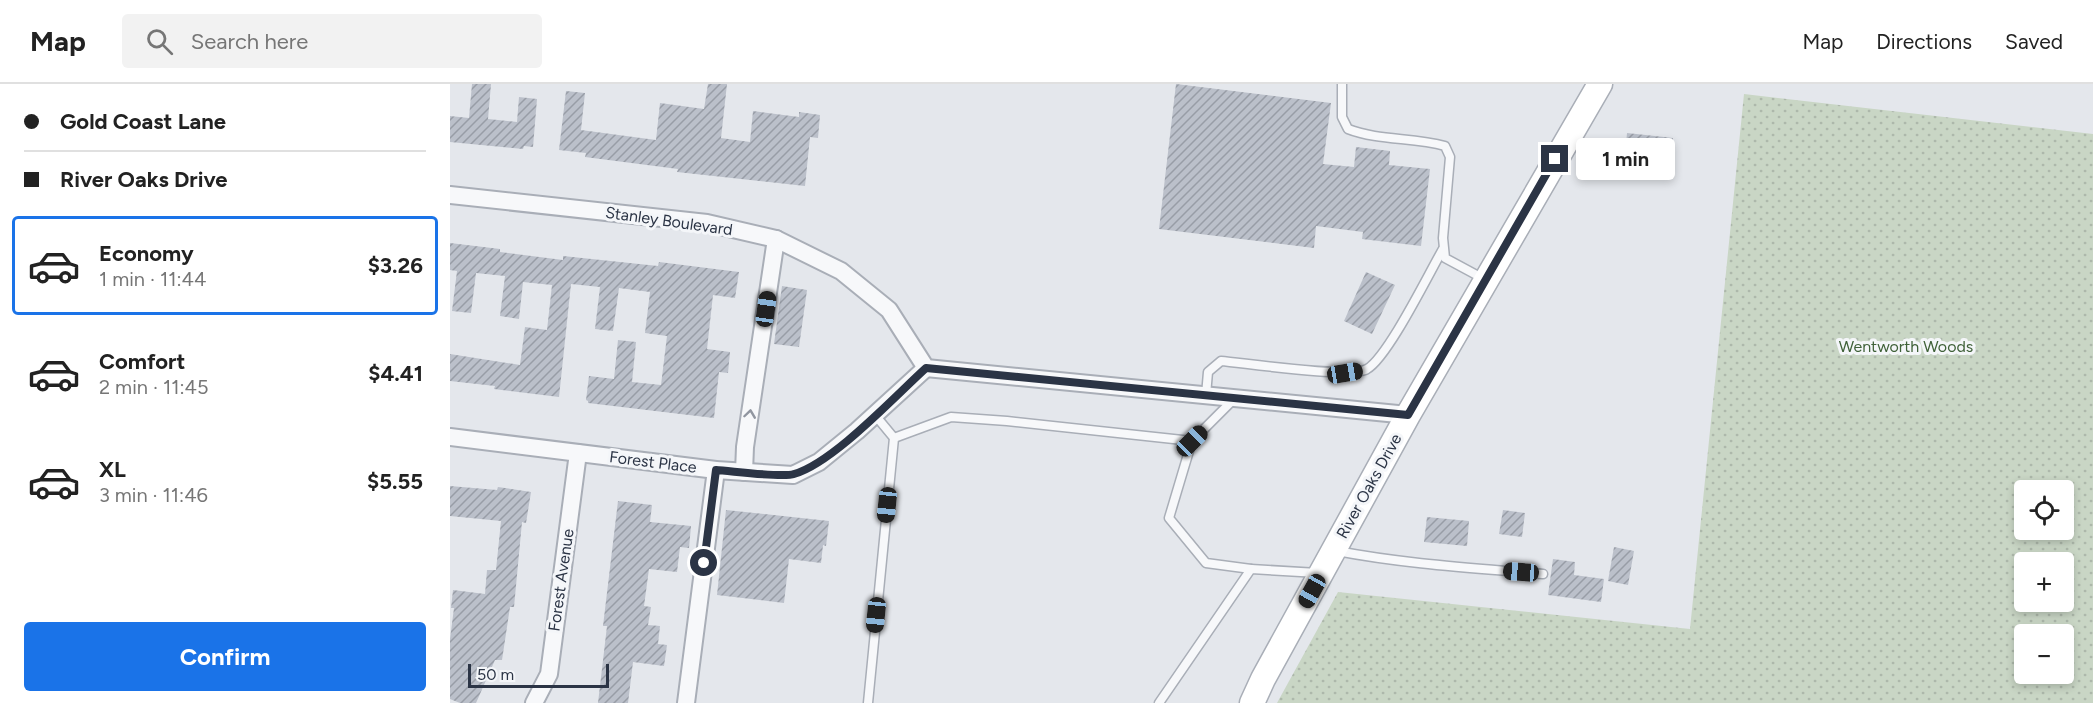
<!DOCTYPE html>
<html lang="en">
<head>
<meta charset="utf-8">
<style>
  :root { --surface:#fff; --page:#f2f2f2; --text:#222; --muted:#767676; --line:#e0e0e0; --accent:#1a73e8 }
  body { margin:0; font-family:Figtree,sans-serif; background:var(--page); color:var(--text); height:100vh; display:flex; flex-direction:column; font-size:22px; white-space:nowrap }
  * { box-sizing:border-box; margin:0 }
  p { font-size:20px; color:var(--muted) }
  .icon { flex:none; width:33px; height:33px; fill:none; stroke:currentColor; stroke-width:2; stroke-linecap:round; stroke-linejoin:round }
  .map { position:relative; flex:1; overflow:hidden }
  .sheet { display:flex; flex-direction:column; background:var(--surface); width:450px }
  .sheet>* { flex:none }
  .top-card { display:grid; align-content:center; height:132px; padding:0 24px; background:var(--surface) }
  .tools { position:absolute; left:1564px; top:396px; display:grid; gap:12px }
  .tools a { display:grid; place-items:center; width:60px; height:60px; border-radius:6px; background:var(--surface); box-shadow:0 3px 9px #0003; font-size:30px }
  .scale { position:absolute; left:18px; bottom:15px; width:141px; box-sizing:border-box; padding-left:6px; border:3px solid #2b3445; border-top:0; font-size:16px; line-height:21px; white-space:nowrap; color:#2b3445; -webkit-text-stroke:4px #f4f6f9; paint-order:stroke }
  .end { position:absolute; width:27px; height:27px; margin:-14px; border:8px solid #2b3445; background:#fff; box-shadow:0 0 0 3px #fff }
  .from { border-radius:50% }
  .bubble { position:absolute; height:42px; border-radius:6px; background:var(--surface); box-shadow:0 3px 9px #0003; font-size:20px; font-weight:700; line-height:42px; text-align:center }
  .car { position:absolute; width:18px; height:36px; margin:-18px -9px; border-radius:8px; box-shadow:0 0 4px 2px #0007; background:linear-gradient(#222 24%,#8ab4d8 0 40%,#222 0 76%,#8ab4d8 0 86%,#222 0) }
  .top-card b { display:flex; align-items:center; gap:21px; height:57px; font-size:22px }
  .top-card b+b { border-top:2px solid var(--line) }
  .top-card i { width:15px; height:15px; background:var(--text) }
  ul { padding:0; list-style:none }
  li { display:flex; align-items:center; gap:18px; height:99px; margin:0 12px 9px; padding:0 12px; border:3px solid transparent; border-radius:6px }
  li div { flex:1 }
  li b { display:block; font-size:22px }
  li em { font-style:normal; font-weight:700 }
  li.selected { border-color:var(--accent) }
  li>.icon { width:54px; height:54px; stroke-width:1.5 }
  .button { display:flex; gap:12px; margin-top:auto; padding:12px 24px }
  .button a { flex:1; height:69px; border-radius:6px; background:var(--accent); color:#fff; font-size:24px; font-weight:700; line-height:69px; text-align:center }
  header { display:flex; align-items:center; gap:36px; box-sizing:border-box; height:84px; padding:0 30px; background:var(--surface); border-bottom:2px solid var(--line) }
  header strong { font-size:28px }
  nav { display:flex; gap:33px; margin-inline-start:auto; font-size:21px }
  .search { width:420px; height:54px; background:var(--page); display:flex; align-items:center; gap:15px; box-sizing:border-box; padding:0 21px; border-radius:6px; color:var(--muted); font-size:22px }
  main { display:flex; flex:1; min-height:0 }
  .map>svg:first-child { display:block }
  .grass { fill:url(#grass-dots); fill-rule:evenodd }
  .building { fill:url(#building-hatch) }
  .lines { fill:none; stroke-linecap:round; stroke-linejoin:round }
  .service-casing { stroke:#a9aeb7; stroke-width:11 }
  .minor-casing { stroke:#a9aeb7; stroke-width:20 }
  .secondary-casing { stroke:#a9aeb7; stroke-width:27 }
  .service { stroke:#f7f8fa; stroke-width:8 }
  .minor { stroke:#f7f8fa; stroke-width:16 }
  .secondary { stroke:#fff; stroke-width:24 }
  .oneway { stroke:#9196a0 }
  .route { stroke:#2b3445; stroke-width:8 }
  .labels { text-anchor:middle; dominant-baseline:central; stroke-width:6; stroke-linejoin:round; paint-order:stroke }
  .street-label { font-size:16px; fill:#2b3445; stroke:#f4f6f9 }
  .park-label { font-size:16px; fill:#3f6138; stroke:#f4f6f9 }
</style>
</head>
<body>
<header>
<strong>Map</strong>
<div class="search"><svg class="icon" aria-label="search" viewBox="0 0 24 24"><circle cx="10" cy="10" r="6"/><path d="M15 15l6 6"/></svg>Search here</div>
<nav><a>Map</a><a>Directions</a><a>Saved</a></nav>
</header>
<main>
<section class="sheet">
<div class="top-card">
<b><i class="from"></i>Gold Coast Lane</b>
<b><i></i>River Oaks Drive</b>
</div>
<ul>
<li class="selected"><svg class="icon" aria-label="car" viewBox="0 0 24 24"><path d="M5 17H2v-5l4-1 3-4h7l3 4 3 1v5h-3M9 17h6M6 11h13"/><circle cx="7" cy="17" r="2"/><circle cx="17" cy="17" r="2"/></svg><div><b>Economy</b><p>1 min · 11:44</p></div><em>$3.26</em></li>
<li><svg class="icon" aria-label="car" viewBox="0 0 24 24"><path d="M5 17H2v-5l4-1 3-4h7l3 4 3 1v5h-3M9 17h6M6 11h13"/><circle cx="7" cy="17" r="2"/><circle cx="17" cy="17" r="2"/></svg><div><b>Comfort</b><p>2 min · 11:45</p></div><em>$4.41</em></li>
<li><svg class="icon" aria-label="car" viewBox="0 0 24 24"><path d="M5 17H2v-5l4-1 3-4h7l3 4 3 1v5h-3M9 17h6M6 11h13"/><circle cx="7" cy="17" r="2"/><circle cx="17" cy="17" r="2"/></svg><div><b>XL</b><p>3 min · 11:46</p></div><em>$5.55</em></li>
</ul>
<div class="button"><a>Confirm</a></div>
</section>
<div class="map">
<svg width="1643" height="619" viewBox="0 0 1643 619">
  <defs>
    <pattern id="grass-dots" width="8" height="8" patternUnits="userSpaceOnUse" patternTransform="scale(1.5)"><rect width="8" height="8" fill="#c9d6c5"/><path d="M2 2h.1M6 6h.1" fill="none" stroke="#adb8ab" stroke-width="1.8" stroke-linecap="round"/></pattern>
    <pattern id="building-hatch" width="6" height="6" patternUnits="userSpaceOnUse" patternTransform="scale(1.5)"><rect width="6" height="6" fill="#bbc0ca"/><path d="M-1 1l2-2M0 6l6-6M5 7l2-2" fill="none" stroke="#989da6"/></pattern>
  </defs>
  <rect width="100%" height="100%" fill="#e4e7ec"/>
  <path class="grass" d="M1294,10L1643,50V619H827L888,508L1240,545ZM1575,406H1614V446H1575ZM1575,478H1614V518H1575ZM1575,550H1614V590H1575Z"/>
  <g class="building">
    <path d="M22,0H41L38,35L67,38L69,13L87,15L83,63L74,62L73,65L0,58V32L19,34Z"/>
    <path d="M258,0H277L271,54L300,58L303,27L349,33V28L370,31L368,54L360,53L355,102L227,88L228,85L135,73L136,69L109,66L116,7L135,9L131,46L206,56L210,19L254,25Z"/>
    <path d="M726,0L881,19L873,80L904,83L906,63L940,67L939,81L980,85L971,162L912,155L913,148L866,142L864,164L709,145Z"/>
    <path d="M1177,49L1223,54L1220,86L1174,81Z"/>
    <path d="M0,159L50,165V168L113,176V172L208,182L209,178L289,188L285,214L263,211L257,265L280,268L278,289L269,288L264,334L138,319V317L136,316L139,292L164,295L168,256L186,258L182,298L211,301L217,252L195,249L200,208L169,204L163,247L145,245L150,203L121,200L109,313L44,305L45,302L0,297V270L70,281L75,243L97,246L102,201L73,198L69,235L50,232L55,192L26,189L21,229L2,227L7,187L0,186Z"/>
    <path d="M916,188L945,201L922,250L894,237Z"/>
    <path d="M332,202L357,206L349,263L324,260Z"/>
    <path d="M0,402L47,406L48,403L81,408L76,439L72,438L64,523H60L52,576H45L26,619H10L0,615V555L4,524H1L3,506L35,510L37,486H46L51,437L0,432Z"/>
    <path d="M168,417L202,421L200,438L241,442L239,464L230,463L227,488L199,485L194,522L201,523L198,541L210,542L208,560L217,561L214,582L183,578L178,619H148L157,542H153Z"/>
    <path d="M276,426L379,437L376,462L373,461L371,479L339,475L334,519L267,511Z"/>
    <path d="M1053,426L1075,429L1072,453L1049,450Z"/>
    <path d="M977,433L1019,437L1017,462L974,458Z"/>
    <path d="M1164,463L1184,467L1178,501L1158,497Z"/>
    <path d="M1103,475L1125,478L1124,491L1154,495L1151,518L1098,511Z"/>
  </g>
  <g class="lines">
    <g class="service-casing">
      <g id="service">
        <path d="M892,0V33L898,45C929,57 963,53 995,62L1000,73L993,154L995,174L1034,195"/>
        <path d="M756,311L758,288L771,277C795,279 901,295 917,285C938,273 979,189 993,165"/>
        <path d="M444,354L501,333L557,337L742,357L785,314"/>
        <path d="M742,357L719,434L756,479L801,485"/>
        <path d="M887,467C955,480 1024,484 1093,490"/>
        <path d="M418,619L444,354L425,331"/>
        <path d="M709,619L801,485L868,489"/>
      </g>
    </g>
    <g class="minor-casing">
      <g id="minor">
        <path d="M0,111L257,139L326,155L391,187L439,226L476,284L958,331"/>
        <path d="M0,353L266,386L343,391L369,378L407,347L476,284"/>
        <path d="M294,388L295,363L326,155"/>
        <path d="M84,619L99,590L128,369"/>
        <path d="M236,619L266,386"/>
      </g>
    </g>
    <g class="secondary-casing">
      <path id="secondary" d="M802,619L813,595L958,331L1150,0"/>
    </g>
    <use href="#service" class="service"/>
    <use href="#minor" class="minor"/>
    <use href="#secondary" class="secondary"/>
  </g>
  <defs><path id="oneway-chevron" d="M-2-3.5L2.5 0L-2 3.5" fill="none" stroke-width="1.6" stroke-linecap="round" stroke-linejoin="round" transform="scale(1.5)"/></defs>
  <use class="oneway" href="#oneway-chevron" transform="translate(300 330) rotate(-82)"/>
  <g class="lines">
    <path class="route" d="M254,479L266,386C282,387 332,394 344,390C383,379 445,312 476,284L958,331L1105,75"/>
  </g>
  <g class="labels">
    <g class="street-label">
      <text transform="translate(219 137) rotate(8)">Stanley Boulevard</text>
      <text transform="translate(203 378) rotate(7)">Forest Place</text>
      <text transform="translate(919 402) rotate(-61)">River Oaks Drive</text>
      <text transform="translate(111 496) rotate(-82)">Forest Avenue</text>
    </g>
    <g class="park-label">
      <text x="1456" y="262">Wentworth Woods</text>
    </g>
  </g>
</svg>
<div class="tools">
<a><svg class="icon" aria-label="locate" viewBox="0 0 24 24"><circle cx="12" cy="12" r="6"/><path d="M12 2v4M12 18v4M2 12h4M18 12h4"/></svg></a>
<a>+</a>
<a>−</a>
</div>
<div class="scale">50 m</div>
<i class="end from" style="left:254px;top:479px"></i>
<i class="end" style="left:1105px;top:75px"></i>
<div class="bubble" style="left:1126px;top:54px;width:99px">1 min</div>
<i class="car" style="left:316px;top:225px;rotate:8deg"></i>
<i class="car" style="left:895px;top:289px;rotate:81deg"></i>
<i class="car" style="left:742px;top:357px;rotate:45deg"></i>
<i class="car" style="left:437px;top:421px;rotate:186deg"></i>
<i class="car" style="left:1071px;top:488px;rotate:274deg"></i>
<i class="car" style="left:862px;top:507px;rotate:209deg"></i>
<i class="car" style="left:426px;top:531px;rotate:186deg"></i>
</div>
</main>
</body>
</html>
